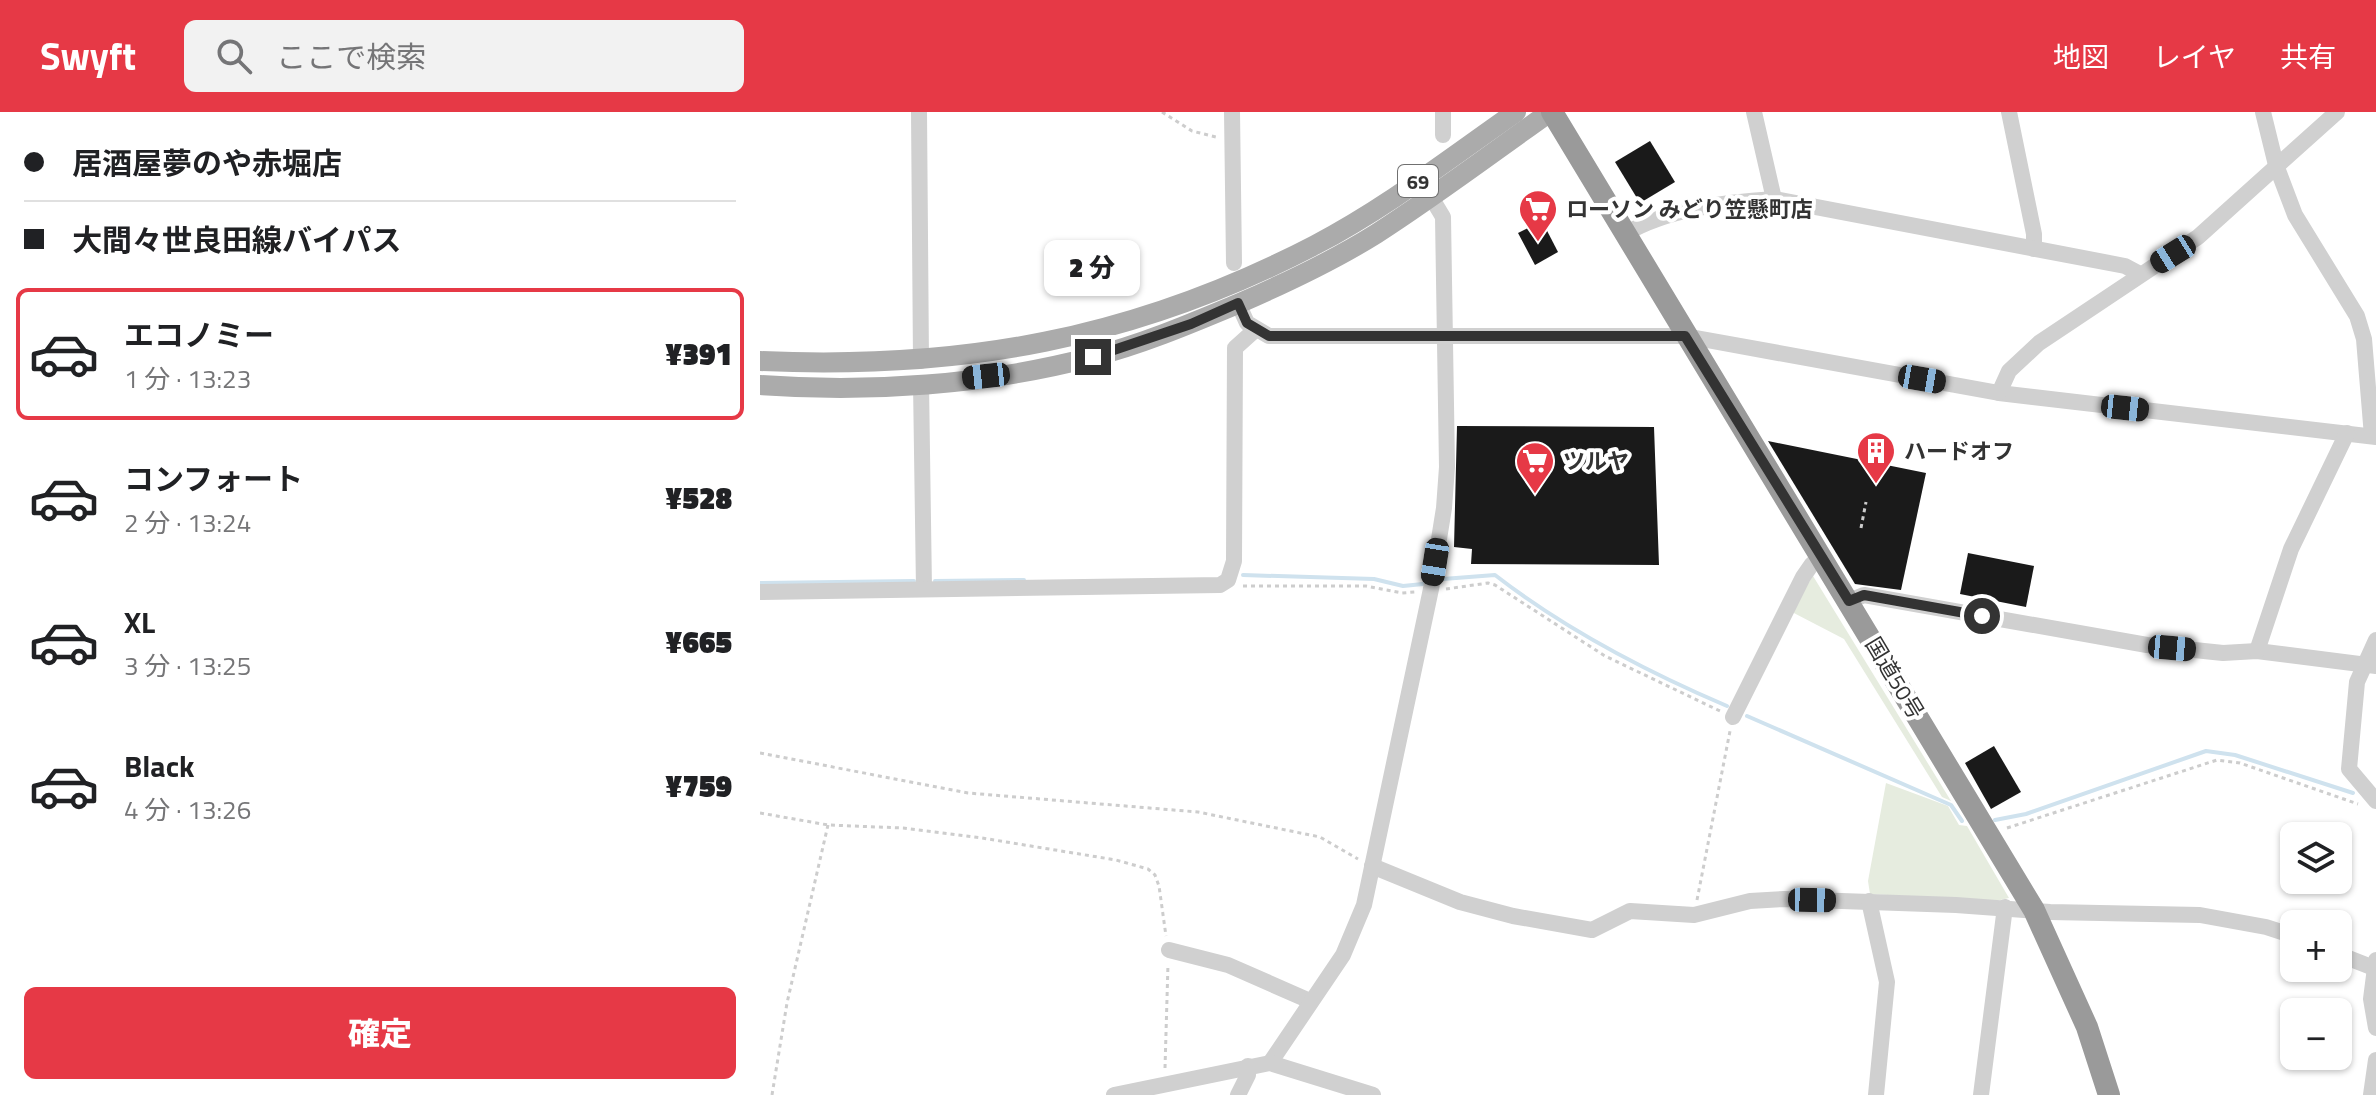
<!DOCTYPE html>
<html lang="ja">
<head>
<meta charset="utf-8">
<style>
  :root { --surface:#fff; --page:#f2f2f2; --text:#202124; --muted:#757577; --line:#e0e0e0; --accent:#e63946 }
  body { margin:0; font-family:"Titillium Web","Noto Sans JP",sans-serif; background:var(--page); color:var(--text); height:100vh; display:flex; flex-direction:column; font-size:30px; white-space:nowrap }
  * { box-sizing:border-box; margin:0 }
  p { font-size:26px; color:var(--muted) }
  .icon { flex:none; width:44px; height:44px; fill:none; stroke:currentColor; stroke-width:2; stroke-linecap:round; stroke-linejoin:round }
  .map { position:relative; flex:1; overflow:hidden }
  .drawer { display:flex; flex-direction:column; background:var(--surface); width:760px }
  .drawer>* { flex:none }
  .hud { display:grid; align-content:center; height:176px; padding:0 24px; background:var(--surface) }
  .controls { position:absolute; left:1520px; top:710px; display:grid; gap:16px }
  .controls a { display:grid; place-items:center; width:72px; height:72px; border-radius:12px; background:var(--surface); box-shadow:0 2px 6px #0004; font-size:40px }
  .end { position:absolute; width:36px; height:36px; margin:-18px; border:10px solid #333; background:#fff; box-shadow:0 0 0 4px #fff }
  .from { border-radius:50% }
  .bubble { position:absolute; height:56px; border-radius:12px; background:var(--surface); box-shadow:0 2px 6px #0004; font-size:26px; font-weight:800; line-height:56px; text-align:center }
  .car { position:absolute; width:24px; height:48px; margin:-24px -12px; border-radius:10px; box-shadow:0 0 6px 2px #0007; background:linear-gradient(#222 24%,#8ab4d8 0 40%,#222 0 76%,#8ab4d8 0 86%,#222 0) }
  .hud b { display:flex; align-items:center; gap:28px; height:76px; font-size:30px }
  .hud b+b { border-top:2px solid var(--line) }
  .hud i { width:20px; height:20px; background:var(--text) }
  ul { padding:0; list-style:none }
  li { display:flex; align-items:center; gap:24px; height:132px; margin:0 16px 12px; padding:0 8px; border:4px solid transparent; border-radius:12px }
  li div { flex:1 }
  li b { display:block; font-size:30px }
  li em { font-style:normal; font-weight:800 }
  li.current { border-color:var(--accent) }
  li>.icon { width:72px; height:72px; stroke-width:1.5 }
  .cta { display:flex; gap:16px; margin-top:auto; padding:16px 24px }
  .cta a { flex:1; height:92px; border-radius:12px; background:var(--accent); color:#fff; font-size:32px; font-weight:800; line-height:92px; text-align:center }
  header { display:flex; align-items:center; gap:48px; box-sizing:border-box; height:112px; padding:0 40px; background:var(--accent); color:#fff }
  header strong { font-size:38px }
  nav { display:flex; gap:44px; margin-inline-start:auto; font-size:28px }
  .search { width:560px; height:72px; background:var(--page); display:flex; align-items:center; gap:20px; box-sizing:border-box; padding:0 28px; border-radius:12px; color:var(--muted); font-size:30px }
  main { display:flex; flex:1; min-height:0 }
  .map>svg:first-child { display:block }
  .green { fill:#e6ecdf }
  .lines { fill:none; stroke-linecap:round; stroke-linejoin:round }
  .stream { stroke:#cfe2ee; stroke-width:4 }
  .building { fill:#1a1a1a }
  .path { stroke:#cdcdcd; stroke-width:3; stroke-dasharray:4 4; stroke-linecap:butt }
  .minor { stroke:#d0d0d0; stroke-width:16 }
  .major { stroke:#ababab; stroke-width:20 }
  .highway { stroke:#9a9a9a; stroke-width:22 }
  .route { stroke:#333; stroke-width:10 }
  .labels { text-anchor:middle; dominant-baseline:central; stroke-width:8; stroke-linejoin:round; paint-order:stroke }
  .shield { fill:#fff; stroke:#707070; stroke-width:2 }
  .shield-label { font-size:20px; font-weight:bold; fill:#333 }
  .poi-label { font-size:22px; font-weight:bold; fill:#333; stroke:#fff; text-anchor:start }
  .street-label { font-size:22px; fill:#333; stroke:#fff }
</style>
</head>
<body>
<header>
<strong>Swyft</strong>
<div class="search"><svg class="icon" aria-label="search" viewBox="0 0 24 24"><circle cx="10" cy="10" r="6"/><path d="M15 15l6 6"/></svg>ここで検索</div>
<nav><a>地図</a><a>レイヤ</a><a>共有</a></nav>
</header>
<main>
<section class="drawer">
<div class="hud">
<b><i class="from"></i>居酒屋夢のや赤堀店</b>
<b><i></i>大間々世良田線バイパス</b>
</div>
<ul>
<li class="current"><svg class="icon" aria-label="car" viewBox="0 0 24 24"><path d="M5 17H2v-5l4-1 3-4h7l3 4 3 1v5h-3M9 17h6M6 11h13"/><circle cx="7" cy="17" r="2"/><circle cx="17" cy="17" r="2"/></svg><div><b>エコノミー</b><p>1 分 · 13:23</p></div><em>¥391</em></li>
<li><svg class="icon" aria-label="car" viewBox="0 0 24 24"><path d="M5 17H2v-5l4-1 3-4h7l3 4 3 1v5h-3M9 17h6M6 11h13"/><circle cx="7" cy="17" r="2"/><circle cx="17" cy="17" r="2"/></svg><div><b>コンフォート</b><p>2 分 · 13:24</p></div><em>¥528</em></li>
<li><svg class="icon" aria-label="car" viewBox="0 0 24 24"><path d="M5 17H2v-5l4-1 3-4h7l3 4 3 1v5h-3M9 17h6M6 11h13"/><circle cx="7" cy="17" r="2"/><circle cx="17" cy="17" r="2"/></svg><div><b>XL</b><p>3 分 · 13:25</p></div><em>¥665</em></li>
<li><svg class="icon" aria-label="car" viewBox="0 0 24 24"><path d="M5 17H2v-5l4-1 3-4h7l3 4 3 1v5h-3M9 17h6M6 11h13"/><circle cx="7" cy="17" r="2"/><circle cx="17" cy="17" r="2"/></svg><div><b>Black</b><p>4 分 · 13:26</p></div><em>¥759</em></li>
</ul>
<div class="cta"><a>確定</a></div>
</section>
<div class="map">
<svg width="1616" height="983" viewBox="0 0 1616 983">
  <rect width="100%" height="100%" fill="#fff"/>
  <g class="green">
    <path d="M1053,464L1191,689L1182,685L1084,527L1030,499Z"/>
    <path d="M1126,671L1188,694L1199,713L1207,714L1249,786L1236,789L1110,782L1108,769Z"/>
  </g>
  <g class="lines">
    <g class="stream">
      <path d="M483,463L614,467L643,474L663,472"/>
      <path d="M683,467L735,463C806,518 885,559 967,594"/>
      <path d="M175,469L264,468"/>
      <path d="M0,471L154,469"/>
      <path d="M987,604L1191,693L1202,709"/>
      <path d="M1235,708L1266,702L1446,639L1475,643L1593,681"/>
    </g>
  </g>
  <g class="building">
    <path d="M890,29L915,70L880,91L855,50Z"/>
    <path d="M782,109L798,140L775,153L758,121Z"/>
    <path d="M697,314L894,315L899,453L711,452L712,437L694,435Z"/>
    <path d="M1008,329L1166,361L1141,478L1095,472Z"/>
    <path d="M1208,441L1274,454L1266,495L1200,482Z"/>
    <path d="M1234,634L1261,680L1231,697L1205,651Z"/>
  </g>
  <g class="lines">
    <g class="path">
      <path d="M402,0L432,19L456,25"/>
      <path d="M1101,416L1106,390"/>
      <path d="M483,474H606L642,481L655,480"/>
      <path d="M686,477L728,471L735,473L845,544L960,599"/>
      <path d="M0,641L208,681L438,700L560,725L598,747"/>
      <path d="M0,701L68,713L143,716L222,726L356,748L388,757L395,763L399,774L406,824"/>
      <path d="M1247,716L1457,648L1480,651L1598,692"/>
      <path d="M937,788L970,619"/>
      <path d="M405,956L408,852"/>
      <path d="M12,983L27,891L68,713"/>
    </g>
    <g class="minor">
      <path d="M159,0L161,249"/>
      <path d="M472,0L474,151"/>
      <path d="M683,0V23"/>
      <path d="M994,0L1014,87"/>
      <path d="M1249,0L1274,122V137"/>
      <path d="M1503,0L1516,53L1535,103L1597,204L1604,227L1612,324"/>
      <path d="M865,122C907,97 966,90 1014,87L1365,154L1380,162"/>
      <path d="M478,191L487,211L509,224H925L1239,281L1616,325"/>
      <path d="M161,271L164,477"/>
      <path d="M1239,281L1249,259L1279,231L1438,125L1577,0"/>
      <path d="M0,480L460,473L468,468L474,449L475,236L495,218"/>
      <path d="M1089,489L1104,483L1387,533L1463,541L1497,539L1616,554"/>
      <path d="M1616,528L1597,570L1589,657L1616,689"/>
      <path d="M1497,539L1531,437L1587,321"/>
      <path d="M973,605L1043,465L1052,452L1065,449"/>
      <path d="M612,754L700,790L753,804L832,818L870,799L934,803L990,789L1024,787L1196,793L1290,800L1440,803L1506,815L1534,824"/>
      <path d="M1109,789L1127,870L1116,983"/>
      <path d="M409,838L468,853L550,889"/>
      <path d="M1578,842L1614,856"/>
      <path d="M1616,848L1611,887L1616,916"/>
      <path d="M510,951L583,843L604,793L671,477L684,396L687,355L683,105L671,85"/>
      <path d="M354,983L510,951L613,983"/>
      <path d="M478,983L488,963V954"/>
      <path d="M1221,983L1245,795"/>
      <path d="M1611,983L1616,948"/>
    </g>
    <g class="major">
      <path d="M0,249C202,258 374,227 555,133C626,96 690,46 756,0"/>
      <path d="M0,273C109,281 225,273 332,245C383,232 432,211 480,191C526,171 573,149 616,122C675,84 732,41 790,0"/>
    </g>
    <path class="highway" d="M792,0L1274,798L1327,915L1349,983"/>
  </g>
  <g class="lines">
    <path class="route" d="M333,245L431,212L478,191L487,211L509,224H925L1089,489L1104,483L1222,504"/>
  </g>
  <defs>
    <g id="supermarket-pin" transform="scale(2)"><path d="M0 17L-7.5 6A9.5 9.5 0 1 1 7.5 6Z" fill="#e63946" stroke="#fff"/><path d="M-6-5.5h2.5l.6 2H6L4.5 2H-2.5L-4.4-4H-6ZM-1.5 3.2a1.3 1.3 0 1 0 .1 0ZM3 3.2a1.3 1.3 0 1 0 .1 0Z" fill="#fff"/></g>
    <g id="building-pin" transform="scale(2)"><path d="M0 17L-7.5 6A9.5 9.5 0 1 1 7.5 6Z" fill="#e63946" stroke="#fff"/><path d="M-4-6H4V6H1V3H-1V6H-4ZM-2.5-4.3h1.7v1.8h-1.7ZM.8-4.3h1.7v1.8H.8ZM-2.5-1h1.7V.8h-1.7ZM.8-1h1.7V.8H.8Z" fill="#fff"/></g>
  </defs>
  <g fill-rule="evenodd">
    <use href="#supermarket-pin" x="778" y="97"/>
    <use href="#building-pin" x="1116" y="339"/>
    <use href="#supermarket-pin" x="775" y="349"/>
  </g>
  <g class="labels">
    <rect class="shield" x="638" y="53" width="40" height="32" rx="6"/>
    <g class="shield-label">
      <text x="658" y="69">69</text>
    </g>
    <g class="poi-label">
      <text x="806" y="97">ローソン みどり笠懸町店</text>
      <text x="1144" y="339">ハードオフ</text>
      <text x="803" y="349">ツルヤ</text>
    </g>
    <g class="street-label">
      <text transform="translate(1135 566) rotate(59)">国道50号</text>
    </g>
  </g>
</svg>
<div class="controls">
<a><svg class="icon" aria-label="layers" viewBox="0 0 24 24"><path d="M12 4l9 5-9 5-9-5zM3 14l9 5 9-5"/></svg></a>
<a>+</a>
<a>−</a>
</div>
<i class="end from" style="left:1222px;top:504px"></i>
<i class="end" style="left:333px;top:245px"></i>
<div class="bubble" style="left:284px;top:128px;width:96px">2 分</div>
<i class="car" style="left:1413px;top:142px;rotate:238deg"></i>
<i class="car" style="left:226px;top:264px;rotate:264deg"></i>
<i class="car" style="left:1162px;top:267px;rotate:100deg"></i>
<i class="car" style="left:1365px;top:296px;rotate:96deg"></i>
<i class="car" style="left:675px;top:450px;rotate:189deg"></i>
<i class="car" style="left:1412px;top:536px;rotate:95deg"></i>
<i class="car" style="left:1052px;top:788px;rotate:91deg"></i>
</div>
</main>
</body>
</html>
